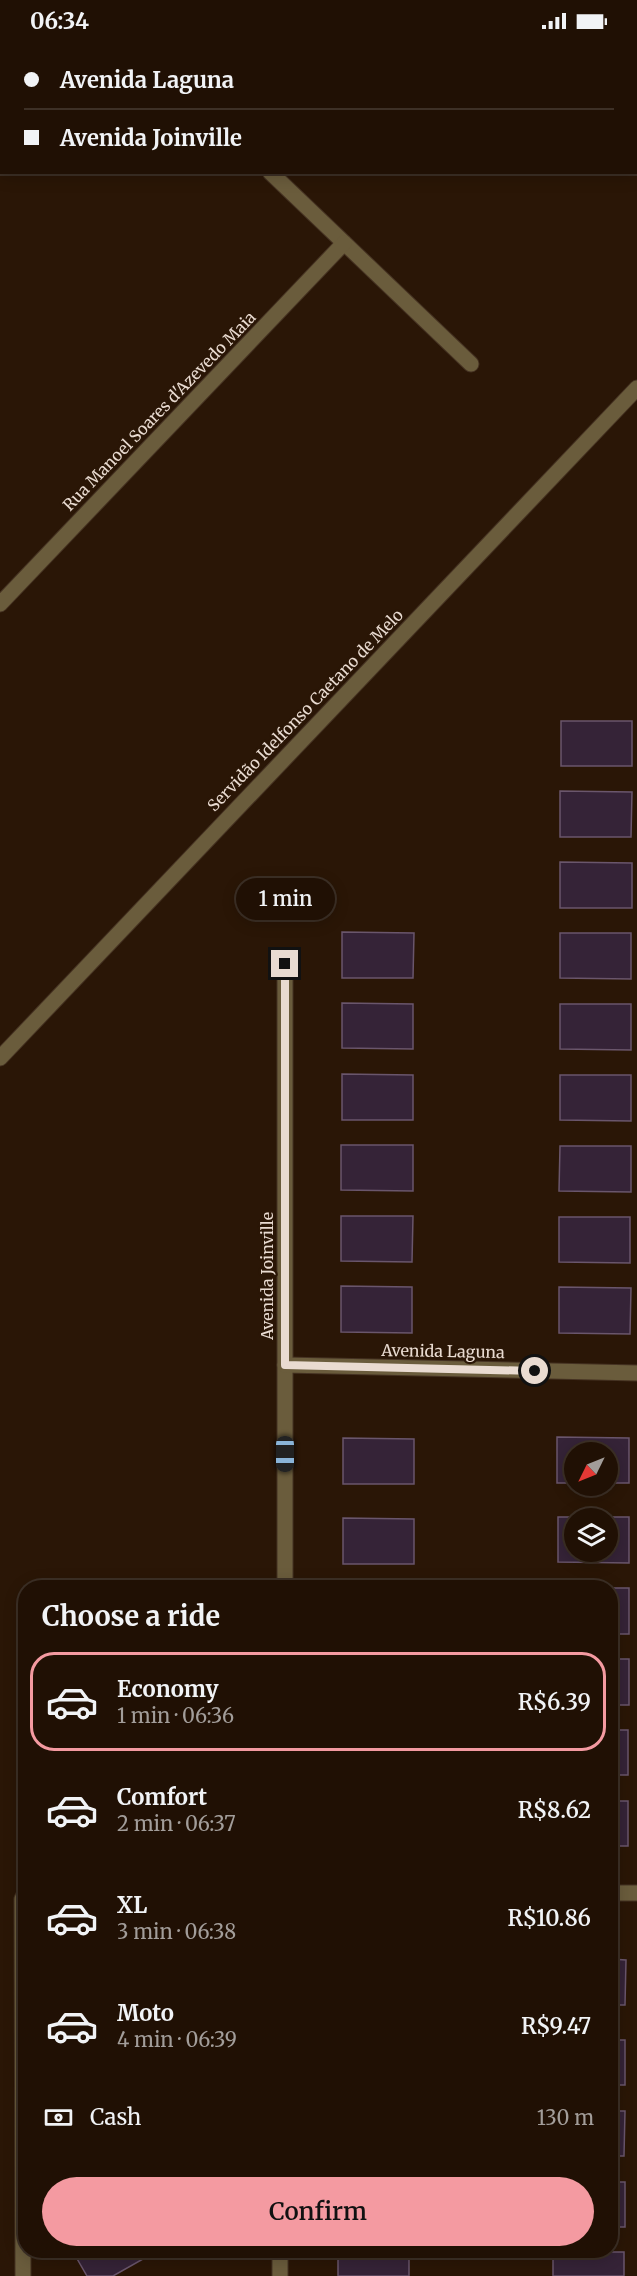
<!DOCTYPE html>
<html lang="en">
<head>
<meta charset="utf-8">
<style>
  :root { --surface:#201004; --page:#28190e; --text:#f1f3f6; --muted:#a29d9a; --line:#3d3026; --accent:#f49aa1 }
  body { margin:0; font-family:Merriweather,serif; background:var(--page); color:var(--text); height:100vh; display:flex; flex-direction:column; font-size:22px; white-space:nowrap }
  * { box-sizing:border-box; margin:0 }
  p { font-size:20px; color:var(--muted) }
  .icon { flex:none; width:33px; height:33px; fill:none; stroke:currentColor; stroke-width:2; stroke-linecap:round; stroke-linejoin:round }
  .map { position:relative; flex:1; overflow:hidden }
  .sheet { position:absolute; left:18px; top:1538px; width:600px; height:678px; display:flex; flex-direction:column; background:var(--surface); border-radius:24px; box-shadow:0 3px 15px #0003,0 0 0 2px var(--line) }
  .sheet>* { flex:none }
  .top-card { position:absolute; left:0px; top:0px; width:638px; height:132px; box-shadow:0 3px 15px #0003,0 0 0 2px var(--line); display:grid; align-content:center; height:132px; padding:0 24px; background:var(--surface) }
  .needle { width:39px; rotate:227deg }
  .controls { position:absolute; left:564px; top:1400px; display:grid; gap:12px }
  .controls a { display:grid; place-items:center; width:54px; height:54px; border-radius:50%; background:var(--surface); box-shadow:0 3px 15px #0003,0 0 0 2px var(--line); font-size:30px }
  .end { position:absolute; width:27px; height:27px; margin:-14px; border:8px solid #e9dbd1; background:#111; box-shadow:0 0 0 3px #111 }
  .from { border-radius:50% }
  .bubble { position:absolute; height:42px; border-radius:21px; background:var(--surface); box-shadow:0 3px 15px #0003,0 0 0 2px var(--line); font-size:20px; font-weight:600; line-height:42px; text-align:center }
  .car { position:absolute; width:18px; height:36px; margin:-18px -9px; border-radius:8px; box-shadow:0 0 4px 2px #0007; background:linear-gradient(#222 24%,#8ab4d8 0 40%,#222 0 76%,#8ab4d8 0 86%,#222 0) }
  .top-card b { display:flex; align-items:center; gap:21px; height:57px; font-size:22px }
  .top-card b+b { border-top:2px solid var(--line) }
  .top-card i { width:15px; height:15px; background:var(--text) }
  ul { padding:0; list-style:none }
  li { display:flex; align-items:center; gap:18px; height:99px; margin:0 12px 9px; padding:0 12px; border:3px solid transparent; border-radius:24px }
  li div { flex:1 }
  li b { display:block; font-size:22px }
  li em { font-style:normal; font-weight:600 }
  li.on { border-color:var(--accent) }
  li>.icon { width:54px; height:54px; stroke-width:1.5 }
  h2 { padding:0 24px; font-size:27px; line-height:72px }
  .pay { display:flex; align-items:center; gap:15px; height:66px; padding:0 24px; font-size:22px }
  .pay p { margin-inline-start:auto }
  .cta { display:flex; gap:12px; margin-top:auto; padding:12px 24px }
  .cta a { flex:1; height:69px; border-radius:36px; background:var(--accent); color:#111; font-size:24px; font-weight:600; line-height:69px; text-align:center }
  .status { display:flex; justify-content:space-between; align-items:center; height:42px; padding:0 30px; background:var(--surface); direction:ltr }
  .status svg { height:16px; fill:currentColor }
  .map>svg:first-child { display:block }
  .building { fill:#352337; stroke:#6a566c; stroke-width:1.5; fill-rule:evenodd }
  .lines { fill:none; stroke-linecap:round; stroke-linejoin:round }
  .minor-casing { stroke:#453222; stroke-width:17 }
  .minor { stroke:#6a5c3c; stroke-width:15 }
  .route { stroke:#e9dbd1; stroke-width:8 }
  .labels { text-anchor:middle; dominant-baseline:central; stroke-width:4.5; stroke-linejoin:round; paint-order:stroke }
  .street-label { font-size:16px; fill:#e9dbd1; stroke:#2a1606 }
</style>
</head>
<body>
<div class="status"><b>06:34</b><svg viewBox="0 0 49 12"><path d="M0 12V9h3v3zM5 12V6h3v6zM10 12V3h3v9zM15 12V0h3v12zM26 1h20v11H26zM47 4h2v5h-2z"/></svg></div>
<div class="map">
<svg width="637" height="2234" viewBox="0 0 637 2234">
  <rect width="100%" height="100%" fill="#2a1606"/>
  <g class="building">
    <rect x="561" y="679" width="71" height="45"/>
    <path d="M560,749L632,750L631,795H560Z"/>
    <path d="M560,820L632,821V866H560Z"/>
    <path d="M342,890L414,891L413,936H342Z"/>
    <path d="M560,891H631V937L560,936Z"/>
    <path d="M342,961L413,962V1007L342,1006Z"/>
    <path d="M560,962H631V1008L560,1007Z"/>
    <path d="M342,1032L413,1033V1078H342Z"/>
    <path d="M560,1033H631V1079L560,1078Z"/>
    <path d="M341,1103H413V1149L341,1148Z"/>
    <path d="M560,1104H631V1150L559,1149Z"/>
    <path d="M341,1174H413L412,1220L341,1219Z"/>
    <path d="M559,1175H630V1221L559,1220Z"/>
    <path d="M341,1244L412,1245V1291L341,1290Z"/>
    <path d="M559,1245L631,1246L630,1292L559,1291Z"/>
    <path d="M557,1395L629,1396V1441H608V1410H574V1441H557Z"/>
    <path d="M343,1396L414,1397V1442H343Z"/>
    <path d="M558,1475H629V1521L558,1520ZM574,1476H608V1509H574Z"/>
    <path d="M343,1476L414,1477V1522H343Z"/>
    <rect x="610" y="1546" width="19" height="46"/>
    <rect x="610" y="1617" width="19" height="46"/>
    <rect x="610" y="1688" width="18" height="45"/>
    <rect x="610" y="1759" width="18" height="45"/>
    <path d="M610,1917L626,1918L625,1963H610Z"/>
    <rect x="610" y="1998" width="15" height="45"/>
    <path d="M610,2069H625L624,2114H610Z"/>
    <rect x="610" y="2140" width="15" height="45"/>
    <path d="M72,2208H159L113,2234H87Z"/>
    <rect x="338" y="2208" width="71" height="26"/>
    <rect x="553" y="2210" width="71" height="24"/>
  </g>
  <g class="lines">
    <g class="minor-casing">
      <g id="minor">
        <path d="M134,0L135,2"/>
        <path d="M90,2L92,0"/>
        <path d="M0,97L2,95"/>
        <path d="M270,130L471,322"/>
        <path d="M0,562L344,201"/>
        <path d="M285,923V1545"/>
        <path d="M0,1016L637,346"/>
        <path d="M285,1323L637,1331"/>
        <path d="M610,1851H637"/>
        <path d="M23,2234L22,1857L26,1849"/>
        <path d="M280,2234V2208"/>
      </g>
    </g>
    <use href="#minor" class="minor"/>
  </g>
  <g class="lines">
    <path class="route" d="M285,922V1323L535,1329"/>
  </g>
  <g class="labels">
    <g class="street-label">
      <text transform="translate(159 369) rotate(-46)">Rua Manoel Soares d'Azevedo Maia</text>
      <text transform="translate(305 668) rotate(-46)">Servidão Idelfonso Caetano de Melo</text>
      <text transform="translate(267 1234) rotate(-90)">Avenida Joinville</text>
      <text transform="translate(443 1309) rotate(1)">Avenida Laguna</text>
    </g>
  </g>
</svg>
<div class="controls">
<a><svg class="needle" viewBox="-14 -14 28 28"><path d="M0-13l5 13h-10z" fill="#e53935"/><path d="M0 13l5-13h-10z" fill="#a29d9a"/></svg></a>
<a><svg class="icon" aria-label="layers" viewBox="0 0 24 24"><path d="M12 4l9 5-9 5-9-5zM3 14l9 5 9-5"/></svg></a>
</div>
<i class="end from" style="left:535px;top:1329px"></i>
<i class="end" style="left:285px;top:922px"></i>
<div class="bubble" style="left:236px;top:836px;width:99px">1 min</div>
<i class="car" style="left:285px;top:1412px;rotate:180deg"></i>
<div class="top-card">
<b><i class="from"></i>Avenida Laguna</b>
<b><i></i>Avenida Joinville</b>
</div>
<section class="sheet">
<h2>Choose a ride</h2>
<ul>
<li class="on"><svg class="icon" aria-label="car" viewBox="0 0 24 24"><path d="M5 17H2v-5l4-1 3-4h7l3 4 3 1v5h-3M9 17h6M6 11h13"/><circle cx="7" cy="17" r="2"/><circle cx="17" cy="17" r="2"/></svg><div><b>Economy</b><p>1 min · 06:36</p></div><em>R$6.39</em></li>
<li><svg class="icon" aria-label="car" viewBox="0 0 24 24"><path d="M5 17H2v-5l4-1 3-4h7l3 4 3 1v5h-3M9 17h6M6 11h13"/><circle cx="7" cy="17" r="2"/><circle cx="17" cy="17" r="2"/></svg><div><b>Comfort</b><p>2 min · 06:37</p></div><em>R$8.62</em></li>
<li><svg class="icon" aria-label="car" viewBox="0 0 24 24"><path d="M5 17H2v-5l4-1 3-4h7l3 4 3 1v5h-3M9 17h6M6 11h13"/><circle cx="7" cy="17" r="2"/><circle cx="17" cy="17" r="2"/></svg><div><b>XL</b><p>3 min · 06:38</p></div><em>R$10.86</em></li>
<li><svg class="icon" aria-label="car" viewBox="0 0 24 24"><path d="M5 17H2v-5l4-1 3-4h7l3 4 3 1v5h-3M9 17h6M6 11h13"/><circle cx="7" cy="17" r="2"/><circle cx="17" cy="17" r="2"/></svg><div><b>Moto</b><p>4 min · 06:39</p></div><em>R$9.47</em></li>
</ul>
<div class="pay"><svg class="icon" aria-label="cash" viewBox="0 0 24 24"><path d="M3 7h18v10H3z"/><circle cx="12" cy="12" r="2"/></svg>Cash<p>130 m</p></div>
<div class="cta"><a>Confirm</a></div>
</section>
</div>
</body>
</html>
